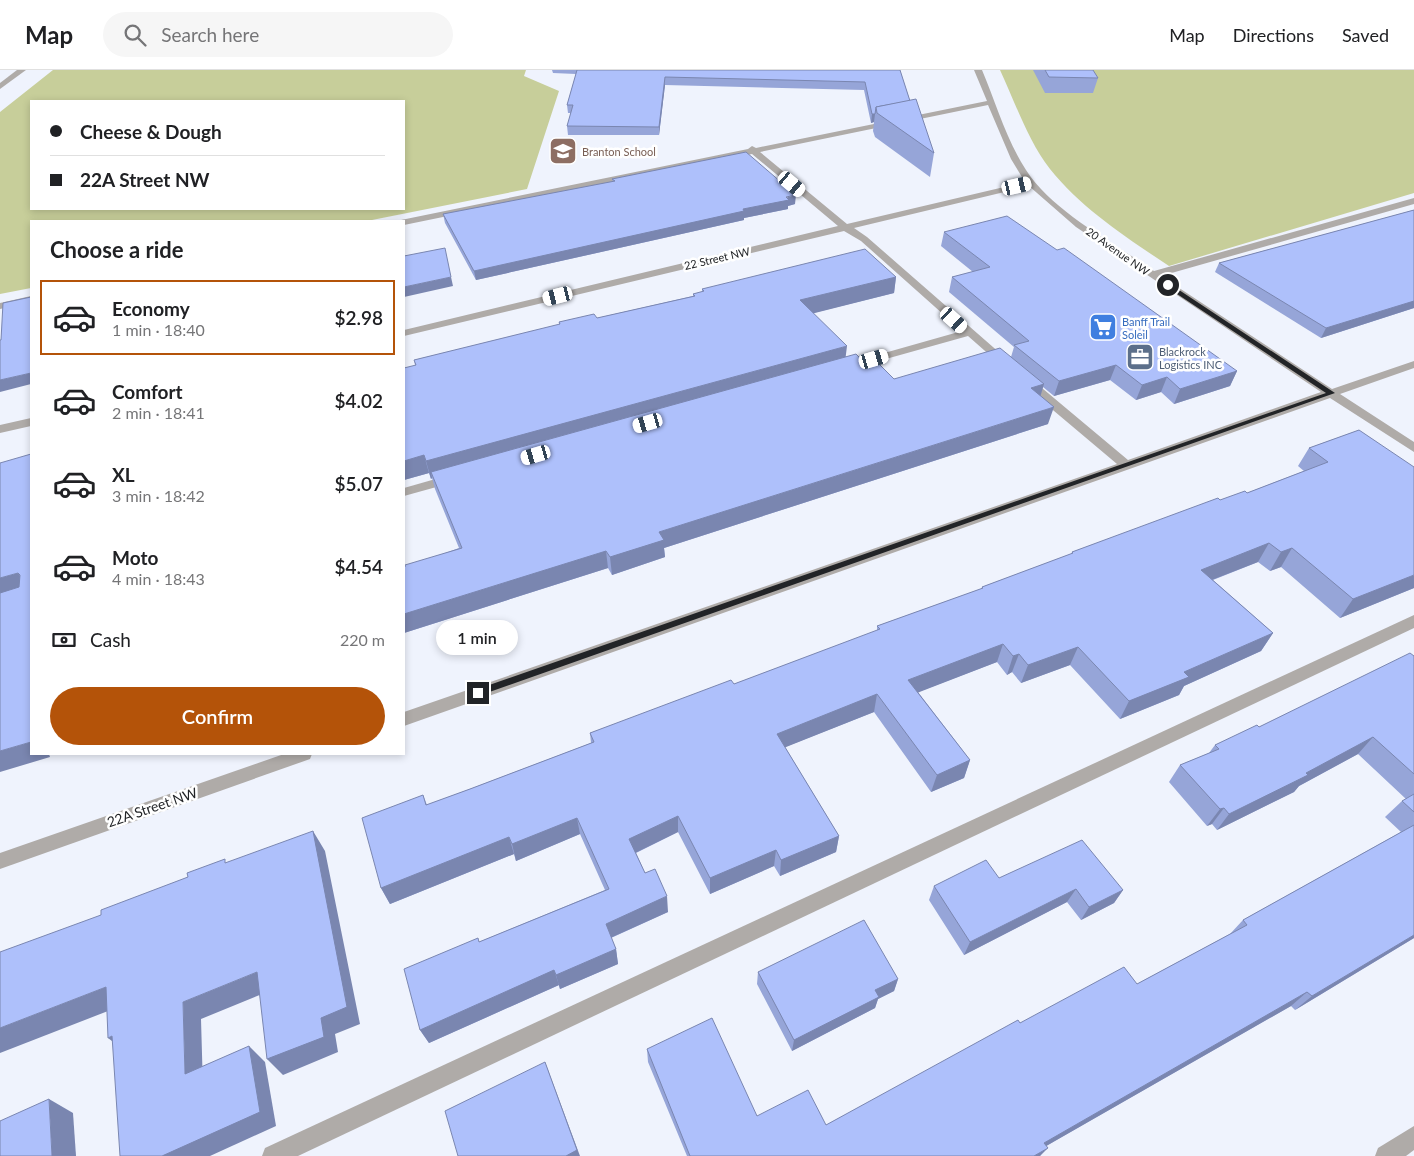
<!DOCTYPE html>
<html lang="en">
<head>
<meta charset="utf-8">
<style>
  :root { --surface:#fff; --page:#f6f6f6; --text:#202124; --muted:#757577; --line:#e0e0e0; --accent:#b45309 }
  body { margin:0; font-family:Lato,sans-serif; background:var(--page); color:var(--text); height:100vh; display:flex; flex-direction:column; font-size:19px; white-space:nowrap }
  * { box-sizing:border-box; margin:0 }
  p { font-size:16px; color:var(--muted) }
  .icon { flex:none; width:28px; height:28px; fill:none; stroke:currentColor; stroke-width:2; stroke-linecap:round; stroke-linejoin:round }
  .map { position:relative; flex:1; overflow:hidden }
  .panel { position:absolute; left:30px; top:150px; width:375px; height:535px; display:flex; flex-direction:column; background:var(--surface); border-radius:0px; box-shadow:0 2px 8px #0003 }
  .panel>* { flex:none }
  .guide { position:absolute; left:30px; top:30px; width:375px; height:110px; border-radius:0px; box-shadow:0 2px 8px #0003; display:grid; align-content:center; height:110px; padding:0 20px; background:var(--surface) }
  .end { position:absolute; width:22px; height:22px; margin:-11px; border:6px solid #222427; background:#fff; box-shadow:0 0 0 2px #fff }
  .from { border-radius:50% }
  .bubble { position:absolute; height:35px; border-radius:18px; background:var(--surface); box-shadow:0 2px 8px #0003; font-size:16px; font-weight:600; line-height:35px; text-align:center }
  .car { position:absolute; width:15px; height:30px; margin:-15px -8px; border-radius:6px; box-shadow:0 0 4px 1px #0007; background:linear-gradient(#fff 24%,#345 0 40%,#fff 0 76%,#345 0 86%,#fff 0) }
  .guide b { display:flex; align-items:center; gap:18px; height:48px; font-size:19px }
  .guide b+b { border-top:1px solid var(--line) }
  .guide i { width:12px; height:12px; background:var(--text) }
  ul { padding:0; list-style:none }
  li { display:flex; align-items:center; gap:15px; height:75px; margin:0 10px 8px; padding:0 10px; border:2px solid transparent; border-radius:0px }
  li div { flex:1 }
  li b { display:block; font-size:19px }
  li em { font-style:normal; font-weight:600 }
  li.selected { border-color:var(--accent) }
  li>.icon { width:45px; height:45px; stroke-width:1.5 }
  h2 { padding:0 20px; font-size:22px; line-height:60px }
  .pay { display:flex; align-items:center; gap:12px; height:55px; padding:0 20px; font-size:19px }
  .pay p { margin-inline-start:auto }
  .primary-button { display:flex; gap:10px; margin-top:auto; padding:10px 20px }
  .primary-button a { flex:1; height:58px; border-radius:30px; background:var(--accent); color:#fff; font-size:20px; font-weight:600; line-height:58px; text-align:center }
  header { display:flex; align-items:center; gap:30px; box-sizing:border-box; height:70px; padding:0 25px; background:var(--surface); border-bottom:1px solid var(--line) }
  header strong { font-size:24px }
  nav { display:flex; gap:28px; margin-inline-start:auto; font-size:18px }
  .search { width:350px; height:45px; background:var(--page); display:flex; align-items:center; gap:12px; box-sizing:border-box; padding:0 18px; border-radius:28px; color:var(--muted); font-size:19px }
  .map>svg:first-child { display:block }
  .green { fill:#c7ce9a; fill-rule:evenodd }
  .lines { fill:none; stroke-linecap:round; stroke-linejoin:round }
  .minor { fill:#afaba8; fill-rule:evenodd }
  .wall { fill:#96a5d8 }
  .shaded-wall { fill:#7a86b0 }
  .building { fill:#aec0fb; stroke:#7a86b0 }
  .route { fill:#222427 }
  .labels { text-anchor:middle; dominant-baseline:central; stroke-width:5; stroke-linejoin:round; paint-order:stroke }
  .far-education-label { font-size:11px; fill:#785e54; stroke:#fff; text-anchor:start }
  .far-street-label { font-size:11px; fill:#222427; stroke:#fff }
  .far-shop-label { font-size:11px; fill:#366cbe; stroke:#fff; text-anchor:start }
  .far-service-label { font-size:11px; fill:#4e5e75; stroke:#fff; text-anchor:start }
  .street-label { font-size:14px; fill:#222427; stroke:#fff }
</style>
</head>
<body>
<header>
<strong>Map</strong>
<div class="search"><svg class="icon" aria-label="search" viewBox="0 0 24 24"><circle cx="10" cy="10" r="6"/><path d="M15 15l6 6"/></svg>Search here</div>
<nav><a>Map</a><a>Directions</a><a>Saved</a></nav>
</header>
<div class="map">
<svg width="1414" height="1086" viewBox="0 0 1414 1086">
  <rect width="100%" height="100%" fill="#eff3fd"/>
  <g class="green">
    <path d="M53,0H526L524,6L559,21L527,119L367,151H31V218L0,224V42ZM31,31H404V139H31Z"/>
    <path d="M1000,0H1414V123L1169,196C1127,168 1082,139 1050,99C1028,71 1015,32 1000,0Z"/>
  </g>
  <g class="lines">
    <g class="minor">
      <path d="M17,0H26L0,19V13Z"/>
      <path d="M974,0H982C996,33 1006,69 1026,100C1053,142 1114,173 1154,201L1414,128V134L1161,206L1332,319L1414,291V298L1340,324L1414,372V382L1330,328L404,656V642L1117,394L1022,314V308H1030L1128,390L1321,322L1076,157L1029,116L854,158L867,167L1009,291V295H1001L968,266L850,299H842V295L962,261L861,171L844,161L404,266V260L838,156L752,84L404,155V151L401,150L748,79L752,76L756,78L987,31ZM988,35L1011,89L1025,112L847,154L760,82Z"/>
      <path d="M31,226V232L0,239V233Z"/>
      <path d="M31,348V356L0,363V355Z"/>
      <path d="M453,404L460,408L458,411L404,426V418Z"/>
      <path d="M1414,545V558L298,1086H262L265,1078Z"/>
      <path d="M284,684H312L310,689L0,799V783Z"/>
      <path d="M1414,1056V1080L1406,1086H1375L1378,1078Z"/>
    </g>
  </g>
  <g class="wall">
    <path d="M552,0H900L910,31L934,83L930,107L875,67L873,61L874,52L871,53L864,20L665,15L659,65H568L567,56L571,43H568L567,35L576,4L553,3Z"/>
    <path d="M1033,0H1093L1098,8L1093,23H1045Z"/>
    <path d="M612,109L795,134L788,136V139L744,148V150L476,210L445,153L443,144L613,112Z"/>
    <path d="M1414,140V238L1321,268L1215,202L1219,193Z"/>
    <path d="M944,162L1237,301L1230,316L1174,334L1161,322L1136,330L1110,310L1054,326L1043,317L1040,326L1048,354L664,478L665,487L612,505L608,498L404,563V498L459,478L435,419L432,408L431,409L429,403L404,410L415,295L414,290L559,255V252L597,248L693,226V224L702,222V219L896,207L894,223L813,243L846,287L864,292L894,309L1011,287L1014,277L949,222L952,207L973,202L941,176Z"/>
    <path d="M1359,360L1414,518L1340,548L1281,497L1270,501L1258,492L1213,510L1273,563L1261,581L1184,616L1179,625L1120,649L1070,595L1021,613L1012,602L1007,605L997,592L918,622L970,690L964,708L931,722L874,642L785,677L839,766L836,782L780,806L774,796L710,824L678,762L636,783L645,803L668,842L611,868L616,879L618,894L560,919L559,915L429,973L420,960L479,872L605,820L580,764L516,791L514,784L390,834L381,818L423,725L427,735L470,719L591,673L590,663L734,614L877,561V556L981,519L982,517L1071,484L1072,482L1220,430L1247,423L1304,401L1298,396L1309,378Z"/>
    <path d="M1414,586V868L1295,940L1291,936L1046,1076L1040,1086H687L648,992L647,979L757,1046L826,1055L1020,953L1137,914L1230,864L1243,850L1401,762L1385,747L1402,731L1406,729L1358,684L1299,716L1294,722L1217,760L1212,754L1207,756L1169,712L1180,695L1209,683L1215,675L1259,657Z"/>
    <path d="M999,808L1123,820L1114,833L1081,850L1067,832L964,885L929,830L934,816Z"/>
    <path d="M758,902L898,909L894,921L878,929L875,938L792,981L757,914Z"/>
  </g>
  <g class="shaded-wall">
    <path d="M665,7V15L659,65V57Z"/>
    <path d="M872,44H875L874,52L871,53Z"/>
    <path d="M796,125L795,134L788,136V139L744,148V150L476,210L474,201L743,139Z"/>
    <path d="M451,207L453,216L404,227V217Z"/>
    <path d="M896,207L894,223L799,247L800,230Z"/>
    <path d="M1414,231V238L1321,268L1326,258Z"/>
    <path d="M847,276L845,292L431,402L432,408L431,409L426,391Z"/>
    <path d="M1116,295L1110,310L1054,326L1059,311Z"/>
    <path d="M1237,301L1230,316L1174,334L1180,319Z"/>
    <path d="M31,303V314L0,322V310Z"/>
    <path d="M1167,307L1161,322L1136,330L1142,315Z"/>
    <path d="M1044,314L1039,331L1031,318Z"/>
    <path d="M1054,337L1048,354L664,478L665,487L612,505L610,487L659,462Z"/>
    <path d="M424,385L429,403L404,410V391Z"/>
    <path d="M1269,473L1258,492L1191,518L1201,500Z"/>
    <path d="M1292,478L1281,497L1270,501L1281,482Z"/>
    <path d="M606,481L608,498L404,563V544Z"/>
    <path d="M18,503L31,520L0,528V508Z"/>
    <path d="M1414,505V518L1340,548L1353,529Z"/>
    <path d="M1273,563L1261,581L1184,616L1179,625L1120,649L1129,631L1184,602Z"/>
    <path d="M1003,574L997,592L904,628L908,610Z"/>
    <path d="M1078,577L1070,595L1021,613L1028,595Z"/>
    <path d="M1019,584L1012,602L1007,605L1013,586Z"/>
    <path d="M877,624L874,642L776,681L777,664Z"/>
    <path d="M1373,667L1358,684L1299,716L1294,722L1217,760L1229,744Z"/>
    <path d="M31,672V684H49L50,687L0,702V681Z"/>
    <path d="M970,690L964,708L931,722L937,705Z"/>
    <path d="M1224,738L1212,754L1207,756L1220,739Z"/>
    <path d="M678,746V762L631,785L629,769Z"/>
    <path d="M577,748L580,764L516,791L512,774Z"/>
    <path d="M313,761L325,781L360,954L335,964L338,982L283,1005L267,989L321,948Z"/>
    <path d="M839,766L836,782L780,806L781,790Z"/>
    <path d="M509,767L514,784L390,834L381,818Z"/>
    <path d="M776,780L774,796L710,824V808Z"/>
    <path d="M1076,819L1067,832L964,885L970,872Z"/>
    <path d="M1123,820L1114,833L1081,850L1089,837Z"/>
    <path d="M667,826L668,842L608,869L606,854Z"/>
    <path d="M1414,865V868L1295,940L1312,926Z"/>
    <path d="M616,879L618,894L560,919L556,905Z"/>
    <path d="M554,900L559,915L429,973L420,960Z"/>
    <path d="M257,902L272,920L201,949L203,1019L185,1004L183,932Z"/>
    <path d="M898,909L894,921L878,929L875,938L792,981L794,970L875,920Z"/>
    <path d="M106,917L126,934L0,983V958Z"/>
    <path d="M1307,922L1291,936L1034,1083L1044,1073Z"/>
    <path d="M112,966L129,984L108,968Z"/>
    <path d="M249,976L265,992L276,1056L210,1086H162Z"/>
    <path d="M545,992L580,1086H566Z"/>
    <path d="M49,1029L73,1043L76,1086H52Z"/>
    <path d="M1048,1078L1040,1086H1034Z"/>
  </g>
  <g class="building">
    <path d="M577,0H900L910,31L876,37L875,44H872L865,12L665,7L659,57L567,56L573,35H567Z"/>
    <path d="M1045,0H1093L1098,8L1049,7Z"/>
    <path d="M916,29L934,83L877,43L876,37Z"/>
    <path d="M746,82L796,125L786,127L789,130L743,139L744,141L474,201L443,144L615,111L612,109Z"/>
    <path d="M1414,140V231L1326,258L1219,193Z"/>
    <path d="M1007,146L1057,180L1064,178L1237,301L1180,319L1167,307L1142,315L1116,295L1059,311L1014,275L1029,271L952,207L990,197L944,162Z"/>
    <path d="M445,178L451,207L404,217V186Z"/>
    <path d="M865,179L896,207L800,230L847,276L426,391L424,385L404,391V298L416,295L414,290L560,254L559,252L594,244L597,248L695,226L693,224L704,221L702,219Z"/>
    <path d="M31,227V303L0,310V270H1L3,233Z"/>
    <path d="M1000,278L1044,314L1031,318L1054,337L659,462L664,470L610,487L606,481L404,544V498L405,497V495L462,478L431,402L856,284L864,292L874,289L894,309Z"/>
    <path d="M1359,360L1414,397V505L1353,529L1292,478L1281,482L1269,473L1201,500L1273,563L1184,602L1189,607L1129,631L1078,577L1028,595L1019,584L1013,586L1003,574L908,610L970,690L937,705L877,624L777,664L839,766L781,790L776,780L710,808L678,746L629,769L645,803L655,799L667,826L606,854L616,879L556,905L554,900L420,960L404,899L478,868L479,872L609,819L577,748L512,774L509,767L381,818L362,748L423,725L426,735L470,719L594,672L590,663L731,610L734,614L880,559L877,556L983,518L982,517L1073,483L1072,482L1218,428L1220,430L1245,421L1247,423L1328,392L1309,378Z"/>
    <path d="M31,384V672L0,681V523L19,517L20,505L18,503L0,508V393Z"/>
    <path d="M1410,583L1414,586V704L1373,667L1306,703L1308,705L1229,744L1224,738L1220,739L1180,695L1219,679L1215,675L1257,655L1259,657Z"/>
    <path d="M1414,724V742L1402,731Z"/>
    <path d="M1414,755V865L1312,926L1307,922L1044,1073L1048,1078L1034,1086H690L647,979L712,948L757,1046L808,1020L826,1055L1018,950L1020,953L1124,897L1137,914L1247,855L1243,850Z"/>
    <path d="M313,761L347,937L321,948L324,967L267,989L257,902L183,932L185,1004L249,976L260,1042L162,1086H120L112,966L108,968L106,917L0,958V882L101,845V840L188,807L187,803L225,789V793Z"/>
    <path d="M1082,770L1123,820L1089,837L1076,819L970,872L934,816L986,790L999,808Z"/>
    <path d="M864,850L898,909L875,920L879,927L794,970L758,902Z"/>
    <path d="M545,992L577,1080L566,1086H458L445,1041Z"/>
    <path d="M49,1029L52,1086H0V1051Z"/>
  </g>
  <path class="route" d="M1165,214H1170L1335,323L481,625H475V620L1326,323L1165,216Z"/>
  <defs>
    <g id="school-square" transform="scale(1.4375)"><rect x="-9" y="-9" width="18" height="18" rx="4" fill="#8d6e63" stroke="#fff"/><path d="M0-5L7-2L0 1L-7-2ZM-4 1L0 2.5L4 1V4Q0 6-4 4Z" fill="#fff"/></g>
    <g id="supermarket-square" transform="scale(1.4375)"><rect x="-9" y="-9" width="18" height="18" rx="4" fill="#3f7fe0" stroke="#fff"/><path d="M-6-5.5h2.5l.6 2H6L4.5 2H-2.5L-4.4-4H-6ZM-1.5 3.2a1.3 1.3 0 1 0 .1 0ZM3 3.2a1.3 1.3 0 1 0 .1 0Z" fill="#fff"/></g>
    <g id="office-square" transform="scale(1.4375)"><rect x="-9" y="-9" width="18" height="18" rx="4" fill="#5c6f8a" stroke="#fff"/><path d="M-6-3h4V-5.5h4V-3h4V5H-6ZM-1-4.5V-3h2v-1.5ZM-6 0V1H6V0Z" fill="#fff"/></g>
  </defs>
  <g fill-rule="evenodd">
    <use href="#school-square" x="563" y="81"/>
    <use href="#supermarket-square" x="1103" y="257"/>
    <use href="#office-square" x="1140" y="287"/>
  </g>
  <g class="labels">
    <g class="far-education-label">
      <text x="582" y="81">Branton School</text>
    </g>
    <g class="far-street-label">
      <text transform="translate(1118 181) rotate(35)">20 Avenue NW</text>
      <text transform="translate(717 188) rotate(-13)">22 Street NW</text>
    </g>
    <g class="far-shop-label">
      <text x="1122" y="251">Banff Trail<tspan x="1122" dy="13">Soleil</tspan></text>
    </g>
    <g class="far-service-label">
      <text x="1159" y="281">Blackrock<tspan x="1159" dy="13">Logistics INC</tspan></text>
    </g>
    <g class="street-label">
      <text transform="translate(152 737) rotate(-19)">22A Street NW</text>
    </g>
  </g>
</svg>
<i class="end from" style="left:1168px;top:215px"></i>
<i class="end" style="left:478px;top:623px"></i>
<div class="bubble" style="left:436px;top:550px;width:82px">1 min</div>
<i class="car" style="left:792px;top:114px;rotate:130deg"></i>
<i class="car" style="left:1017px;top:116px;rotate:77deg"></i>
<i class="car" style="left:558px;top:226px;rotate:256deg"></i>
<i class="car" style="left:954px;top:250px;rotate:132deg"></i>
<i class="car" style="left:874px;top:289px;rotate:74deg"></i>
<i class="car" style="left:648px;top:353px;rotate:254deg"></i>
<i class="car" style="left:536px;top:385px;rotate:254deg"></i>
<div class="guide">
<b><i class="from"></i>Cheese &amp; Dough</b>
<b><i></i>22A Street NW</b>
</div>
<section class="panel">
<h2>Choose a ride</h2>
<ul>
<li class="selected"><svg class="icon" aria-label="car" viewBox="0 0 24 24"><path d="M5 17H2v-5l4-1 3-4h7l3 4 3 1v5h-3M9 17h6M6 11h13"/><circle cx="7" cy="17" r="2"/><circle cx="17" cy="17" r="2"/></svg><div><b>Economy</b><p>1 min · 18:40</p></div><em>$2.98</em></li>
<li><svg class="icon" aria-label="car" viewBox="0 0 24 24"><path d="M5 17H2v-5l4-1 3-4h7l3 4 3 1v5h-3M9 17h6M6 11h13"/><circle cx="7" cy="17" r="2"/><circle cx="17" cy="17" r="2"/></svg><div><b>Comfort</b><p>2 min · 18:41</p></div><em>$4.02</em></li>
<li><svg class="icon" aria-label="car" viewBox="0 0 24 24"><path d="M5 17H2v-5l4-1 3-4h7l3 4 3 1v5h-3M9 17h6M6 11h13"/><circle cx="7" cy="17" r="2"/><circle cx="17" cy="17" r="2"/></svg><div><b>XL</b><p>3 min · 18:42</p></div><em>$5.07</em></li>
<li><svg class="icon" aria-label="car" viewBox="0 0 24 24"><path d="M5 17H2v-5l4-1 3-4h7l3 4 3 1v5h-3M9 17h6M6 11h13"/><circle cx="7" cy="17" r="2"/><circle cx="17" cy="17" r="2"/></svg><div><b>Moto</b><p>4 min · 18:43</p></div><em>$4.54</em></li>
</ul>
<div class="pay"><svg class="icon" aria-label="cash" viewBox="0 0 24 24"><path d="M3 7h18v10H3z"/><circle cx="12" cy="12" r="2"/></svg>Cash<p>220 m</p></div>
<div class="primary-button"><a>Confirm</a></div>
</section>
</div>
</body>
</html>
